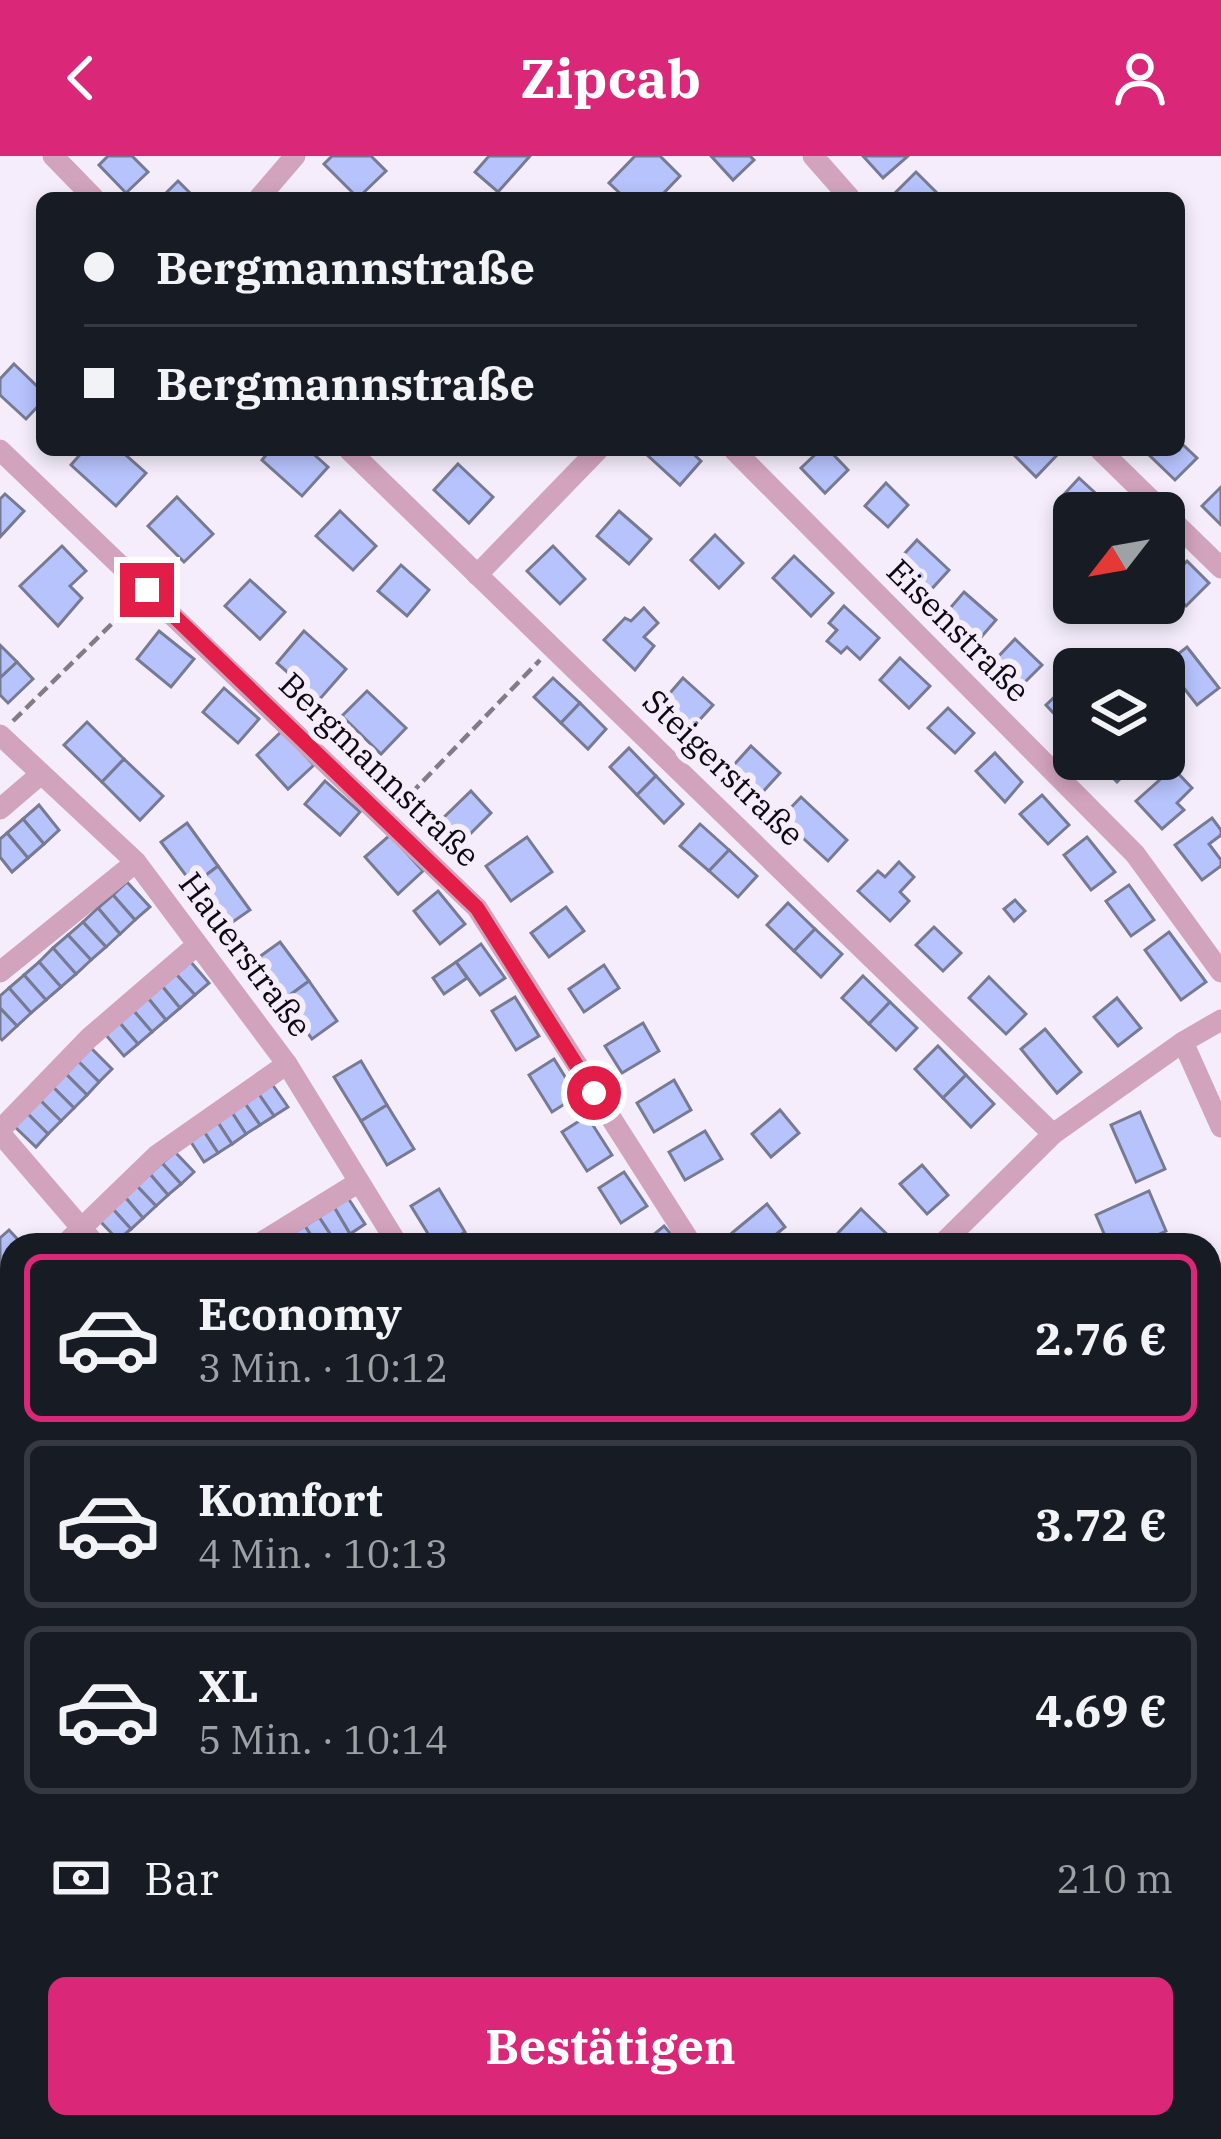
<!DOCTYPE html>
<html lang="de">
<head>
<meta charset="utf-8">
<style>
  :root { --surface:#171b24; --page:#242831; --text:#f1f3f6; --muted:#9ea1a6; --line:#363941; --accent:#db2777 }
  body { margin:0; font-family:"IBM Plex Serif",serif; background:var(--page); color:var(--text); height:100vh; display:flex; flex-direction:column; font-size:45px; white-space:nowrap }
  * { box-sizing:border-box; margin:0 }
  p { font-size:39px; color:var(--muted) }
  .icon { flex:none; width:66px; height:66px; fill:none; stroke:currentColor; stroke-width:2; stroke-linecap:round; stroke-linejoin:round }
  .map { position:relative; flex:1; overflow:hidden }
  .side { position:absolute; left:0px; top:1077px; width:1221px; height:906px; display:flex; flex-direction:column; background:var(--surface); border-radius:36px 36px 0 0; box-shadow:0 6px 18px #0003 }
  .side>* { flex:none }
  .banner { position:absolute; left:36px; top:36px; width:1149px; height:264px; border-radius:18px; box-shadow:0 6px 18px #0003; display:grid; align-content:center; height:264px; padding:0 48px; background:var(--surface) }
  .needle { width:78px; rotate:239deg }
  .tools { position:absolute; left:1053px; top:336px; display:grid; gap:24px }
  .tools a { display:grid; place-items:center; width:132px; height:132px; border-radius:18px; background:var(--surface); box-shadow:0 6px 18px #0003; font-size:60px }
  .end { position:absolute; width:54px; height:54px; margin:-27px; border:15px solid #e11d48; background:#fff; box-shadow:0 0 0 6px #fff }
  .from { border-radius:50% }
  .banner b { display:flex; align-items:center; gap:42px; height:114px; font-size:45px }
  .banner b+b { border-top:3px solid var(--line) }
  .banner i { width:30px; height:30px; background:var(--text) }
  ul { padding:21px 0 0; list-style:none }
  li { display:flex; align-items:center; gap:36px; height:168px; margin:0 24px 18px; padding:0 24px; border:6px solid var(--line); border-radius:18px }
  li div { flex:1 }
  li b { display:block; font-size:45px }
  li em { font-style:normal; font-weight:700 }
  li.selected { border-color:var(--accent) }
  li>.icon { width:108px; height:108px; stroke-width:1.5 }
  .pay { display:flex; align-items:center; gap:30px; height:132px; padding:0 48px; font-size:45px }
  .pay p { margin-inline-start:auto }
  .button { display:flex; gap:24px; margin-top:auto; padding:24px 48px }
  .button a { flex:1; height:138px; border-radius:18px; background:var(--accent); color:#fff; font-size:48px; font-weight:700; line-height:138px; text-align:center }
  header { display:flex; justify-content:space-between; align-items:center; height:156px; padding:0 48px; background:var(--accent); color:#fff; font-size:54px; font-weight:700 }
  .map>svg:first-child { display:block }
  .building { fill:#b7c3fd; stroke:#767b93; stroke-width:3 }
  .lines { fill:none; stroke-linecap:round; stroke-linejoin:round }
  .path { stroke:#827c87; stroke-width:4.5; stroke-dasharray:12 6; stroke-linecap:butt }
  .service { stroke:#d2a3bd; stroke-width:10 }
  .minor { stroke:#d2a3bd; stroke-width:21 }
  .primary { stroke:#b26092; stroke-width:33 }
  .route { stroke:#e11d48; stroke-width:15 }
  .labels { text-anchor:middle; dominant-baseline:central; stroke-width:12; stroke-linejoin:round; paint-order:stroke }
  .street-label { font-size:33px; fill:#0e0911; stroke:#f5edfc }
</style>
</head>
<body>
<header><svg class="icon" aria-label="back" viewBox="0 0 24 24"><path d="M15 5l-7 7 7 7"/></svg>Zipcab<svg class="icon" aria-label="person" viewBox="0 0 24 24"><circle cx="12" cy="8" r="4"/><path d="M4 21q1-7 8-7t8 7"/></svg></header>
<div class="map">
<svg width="1221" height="1983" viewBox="0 0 1221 1983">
  <rect width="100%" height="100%" fill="#f5edfc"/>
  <g class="building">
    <path d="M108,0H132L148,16L126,37L99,9Z"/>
    <path d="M332,0H371L386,15L358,42L324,8Z"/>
    <path d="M489,0H530L498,36L475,16Z"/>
    <path d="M635,0H660L680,20L659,42H625L609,27Z"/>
    <path d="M711,0H750L754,4L733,24Z"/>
    <path d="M863,0H908L883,22Z"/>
    <path d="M916,16L942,42H895L892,40Z"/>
    <path d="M178,25L195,42H161Z"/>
    <path d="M14,208L42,235V246L26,263L0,239V223Z"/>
    <path d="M1179,285L1197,302L1175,324L1147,297L1149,294H1179Z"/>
    <path d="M84,294H120L146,317L116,350L71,309Z"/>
    <path d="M270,294H309L328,311L302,340L262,304Z"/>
    <path d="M648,294H689L701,305L680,329L645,297Z"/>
    <path d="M820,294H829L848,314L825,337L801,312Z"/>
    <path d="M1013,294H1054L1058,298L1036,321L1011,296Z"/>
    <path d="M458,308L493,341L469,367L434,334Z"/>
    <path d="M1079,322L1104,345L1093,357H1074V362L1057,346Z"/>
    <path d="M886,327L908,349L888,371L865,350Z"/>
    <path d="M1221,331V369L1202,350Z"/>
    <path d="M5,338L24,355L0,381V343Z"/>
    <path d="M177,341L213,378L184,406L148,370Z"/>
    <path d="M340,355L376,390L353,414L316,380Z"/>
    <path d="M619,355L651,383L629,408L597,380Z"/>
    <path d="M715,379L743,407L719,432L691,404Z"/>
    <path d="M917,384L949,414L927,438L895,408Z"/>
    <path d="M62,390L86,415L70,430L82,442L58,470L20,430Z"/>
    <path d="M553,390L585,423L560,448L527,415Z"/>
    <path d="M794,400L833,437L811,460L773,422Z"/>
    <path d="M1187,405L1209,427L1186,450L1164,428Z"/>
    <path d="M401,409L429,434L407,460L378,435Z"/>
    <path d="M250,424L285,456L260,483L225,450Z"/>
    <path d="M964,436L996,464L977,486L945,458Z"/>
    <path d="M844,450L879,482L860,503L847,491L841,497L827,485L837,474L829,467Z"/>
    <path d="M644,452L658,467L644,481L654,490L635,514L604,484L625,462L631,465Z"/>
    <path d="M159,475L194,503L171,531L137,503Z"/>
    <path d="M304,475L346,513L319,544L277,507Z"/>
    <path d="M1015,483L1042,509L1022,529L995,504Z"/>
    <path d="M0,489L17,506L0,522Z"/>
    <path d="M1187,491L1219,532L1197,549L1165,508Z"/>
    <path d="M900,502L930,530L909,552L880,524Z"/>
    <path d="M17,506L33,523L8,547L0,539V522Z"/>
    <path d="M553,522L580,547L561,567L534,541Z"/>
    <path d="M683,522L713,549L693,571L664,544Z"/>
    <path d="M1068,528L1074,535V579L1046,549Z"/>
    <path d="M224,532L259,563L238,587L203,556Z"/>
    <path d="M367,535L406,572L381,598L342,560Z"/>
    <path d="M580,547L606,573L588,593L561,567Z"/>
    <path d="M948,552L974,577L955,597L928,572Z"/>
    <path d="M87,566L124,603L102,626L64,589Z"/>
    <path d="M282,575L314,609L288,633L257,599Z"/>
    <path d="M751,590L780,617L760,639L731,612Z"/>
    <path d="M629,592L656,620L637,639L610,611Z"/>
    <path d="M995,597L1022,626L1005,646L976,615Z"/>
    <path d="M124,603L163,640L140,664L102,626Z"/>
    <path d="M1094,603H1140L1117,626Z"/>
    <path d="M1173,612L1192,632L1177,647L1184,654L1162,673L1136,645Z"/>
    <path d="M656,620L683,648L664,667L637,639Z"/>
    <path d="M325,625L360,656L340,679L305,648Z"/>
    <path d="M471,635L491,657L461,687L440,665Z"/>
    <path d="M1042,639L1069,669L1048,688L1020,658Z"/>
    <path d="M801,641L847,684L828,705L781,662Z"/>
    <path d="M39,649L59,674L44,688L23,663Z"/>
    <path d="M1212,662L1221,674V679L1209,688L1221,704V710L1202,724L1175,689Z"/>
    <path d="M23,663L44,688L28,702L7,677Z"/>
    <path d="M187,667L218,710L193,729L161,686Z"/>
    <path d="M700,668L729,694L709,715L680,690Z"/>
    <path d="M7,677L28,702L12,716L0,701V683Z"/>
    <path d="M390,679L423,715L398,738L365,701Z"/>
    <path d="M527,681L552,716L511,745L486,710Z"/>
    <path d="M1087,681L1115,716L1091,734L1064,699Z"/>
    <path d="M729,694L757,720L738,741L709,715Z"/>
    <path d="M899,706L914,721L900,736L909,745L890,765L858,735L878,715L885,721Z"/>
    <path d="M218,710L250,754L224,772L193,729Z"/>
    <path d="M127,726L150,751L135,764L113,739Z"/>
    <path d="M1129,729L1154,764L1131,780L1106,745Z"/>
    <path d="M438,735L465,768L440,788L414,755Z"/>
    <path d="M113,739L135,764L120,778L98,752Z"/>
    <path d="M1015,744L1025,755L1014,765L1004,753Z"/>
    <path d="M788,747L815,773L794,795L767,769Z"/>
    <path d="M566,751L584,775L549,801L531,777Z"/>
    <path d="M98,752L120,778L106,791L83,766Z"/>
    <path d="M83,766L106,791L91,804L68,779Z"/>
    <path d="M934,771L961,797L943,815L916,789Z"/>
    <path d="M815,773L842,798L821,821L794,795Z"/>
    <path d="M1169,776L1206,826L1181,844L1145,794Z"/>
    <path d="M68,779L91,804L76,818L53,792Z"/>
    <path d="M280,786L309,825L283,844L255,804Z"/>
    <path d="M481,788L505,822L480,839L456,806Z"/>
    <path d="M53,792L76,818L61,831L39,806Z"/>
    <path d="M190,805L209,827L195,839L176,818Z"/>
    <path d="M39,806L61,831L46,844L24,819Z"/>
    <path d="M456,806L467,822L444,838L433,822Z"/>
    <path d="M604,809L619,832L584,856L569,833Z"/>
    <path d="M176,818L195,839L180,852L162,830Z"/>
    <path d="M24,819L46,844L31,857L9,832Z"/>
    <path d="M863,820L890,846L869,868L842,842Z"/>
    <path d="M989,821L1026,858L1006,878L969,842Z"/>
    <path d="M309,825L337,865L312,883L283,844Z"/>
    <path d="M162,830L180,852L166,864L148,842Z"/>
    <path d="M9,832L31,857L17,870L0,852V840Z"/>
    <path d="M515,841L539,880L516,894L492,855Z"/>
    <path d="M148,842L166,864L152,876L133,854Z"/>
    <path d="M1117,842L1141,872L1118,890L1094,861Z"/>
    <path d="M890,846L917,872L896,894L869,868Z"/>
    <path d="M0,852L17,870L2,884L0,882Z"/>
    <path d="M133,854L152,876L138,888L119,866Z"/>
    <path d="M119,866L138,888L124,900L105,878Z"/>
    <path d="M643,867L659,895L622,917L605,890Z"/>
    <path d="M1045,873L1081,916L1057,937L1021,893Z"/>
    <path d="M938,890L966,919L943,942L915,913Z"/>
    <path d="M91,892L112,913L99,926L78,905Z"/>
    <path d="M554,903L577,940L552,956L529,919Z"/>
    <path d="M78,905L99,926L87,939L66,918Z"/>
    <path d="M361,905L387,949L361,965L334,921Z"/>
    <path d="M66,918L87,939L74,952L53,931Z"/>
    <path d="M966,919L994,948L971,971L943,942Z"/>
    <path d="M674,924L691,954L654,976L637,947Z"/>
    <path d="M272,928L288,951L274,960L258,937Z"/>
    <path d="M53,931L74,952L61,965L40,944Z"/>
    <path d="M258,937L274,960L260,969L244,946Z"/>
    <path d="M40,944L61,965L48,978L27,957Z"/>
    <path d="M244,946L260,969L246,978L231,955Z"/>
    <path d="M387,949L414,993L387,1009L361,965Z"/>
    <path d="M780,954L799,977L771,1001L752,978Z"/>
    <path d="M231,955L246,978L232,988L217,965Z"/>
    <path d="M1140,956L1165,1013L1136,1026L1111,969Z"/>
    <path d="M27,957L48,978L36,991L14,970Z"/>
    <path d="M587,960L612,999L587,1015L562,976Z"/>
    <path d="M217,965L232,988L218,997L203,974Z"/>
    <path d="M203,974L218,997L204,1006L189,983Z"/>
    <path d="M705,975L722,1003L685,1024L669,996Z"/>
    <path d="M175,996L194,1016L181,1028L162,1007Z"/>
    <path d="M162,1007L181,1028L168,1039L150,1018Z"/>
    <path d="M922,1009L948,1039L927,1058L900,1028Z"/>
    <path d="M624,1016L647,1050L621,1067L599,1032Z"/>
    <path d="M150,1018L168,1039L156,1050L137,1030Z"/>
    <path d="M137,1030L156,1050L143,1062L125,1041Z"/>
    <path d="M439,1033L465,1076L443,1089H435L411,1050Z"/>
    <path d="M1149,1035L1166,1075L1135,1089H1109L1096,1059Z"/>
    <path d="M125,1041L143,1062L131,1073L112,1052Z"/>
    <path d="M348,1042L365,1068L350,1078L334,1051Z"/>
    <path d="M767,1048L785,1071L763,1089H743L732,1077Z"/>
    <path d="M334,1051L350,1078L336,1087L319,1061Z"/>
    <path d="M112,1052L131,1073L118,1084L99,1064Z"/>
    <path d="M861,1053L897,1088L896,1089H850L838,1077Z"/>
    <path d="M319,1061L336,1087L332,1089H317L305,1070Z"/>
    <path d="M305,1070L317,1089H297L290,1079Z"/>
    <path d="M664,1070L680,1089H641Z"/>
    <path d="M9,1074L23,1089H12V1106L0,1116V1082Z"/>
    <path d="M1221,1108V1167L1217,1169L1209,1152V1113Z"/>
    <path d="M7,1297L12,1307V1332L0,1338V1300Z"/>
    <path d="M0,1455L12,1458V1487L9,1497L0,1494Z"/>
    <path d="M1220,1561L1221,1586L1209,1591V1566Z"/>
    <path d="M1221,1586V1615L1216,1617L1212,1609L1209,1610V1591Z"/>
    <path d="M0,1642L12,1665V1672L0,1678Z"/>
    <path d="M1217,1797L1221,1807V1821L1209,1825V1800Z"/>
    <path d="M12,1812V1851L0,1827V1818Z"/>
    <path d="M1221,1866V1888L1209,1894V1871Z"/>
    <path d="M1221,1888V1913L1209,1918V1894Z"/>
    <path d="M12,1956V1971H28L35,1983H9L0,1963Z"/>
    <path d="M79,1971H125L130,1982L85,1983Z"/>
    <path d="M200,1971H210L217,1983H179Z"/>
    <path d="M694,1971H727L731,1983H677L675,1977Z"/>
    <path d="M999,1971H1053L1057,1983H1031L1028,1975L1003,1983Z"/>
  </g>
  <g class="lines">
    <g class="path">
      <path d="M13,565L133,447"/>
      <path d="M398,651L540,504"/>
      <path d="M0,1546L12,1550"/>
      <path d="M0,1604L12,1601"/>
      <path d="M0,1627L12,1651"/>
      <path d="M0,1686L10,1681"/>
      <path d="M0,1810L12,1803"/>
      <path d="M0,1845L12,1869"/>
      <path d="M494,1971L498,1983"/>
      <path d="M1148,1983L1174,1971"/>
    </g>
    <g class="service">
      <path d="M51,1971L56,1983"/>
      <path d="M157,1971L163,1983"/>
      <path d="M241,1971L247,1983"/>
    </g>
    <g class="minor">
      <path d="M53,0L94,42"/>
      <path d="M813,0L850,42"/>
      <path d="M259,42L295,0"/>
      <path d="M0,294L477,752L692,1089"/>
      <path d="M349,294L1053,978"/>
      <path d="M734,294L1135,698L1221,816"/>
      <path d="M1100,294L1221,412"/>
      <path d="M477,419L598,294"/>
      <path d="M0,579L136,706L287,908L398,1089"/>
      <path d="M0,653L41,618"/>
      <path d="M0,816L136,706"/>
      <path d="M1183,886L1221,971"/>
      <path d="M0,974L89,882L197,789"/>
      <path d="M0,977L96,1089"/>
      <path d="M64,1089L157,999L287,908"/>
      <path d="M257,1089L359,1026"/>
      <path d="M941,1089L1053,978L1183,886L1221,864"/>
      <path d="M0,1154L12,1142"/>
      <path d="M0,1200L12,1225"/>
      <path d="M0,1447L12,1451"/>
      <path d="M1209,1528L1221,1522"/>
      <path d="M1209,1717L1221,1742"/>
      <path d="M0,1940L12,1933"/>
      <path d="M655,1971L660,1983"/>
      <path d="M978,1971L982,1983"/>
    </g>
    <path class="primary" d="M1204,1983L1221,1975"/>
  </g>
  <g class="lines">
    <path class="route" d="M147,434L477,752L594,937"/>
  </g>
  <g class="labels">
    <g class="street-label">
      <text transform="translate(959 474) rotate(45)">Eisenstraße</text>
      <text transform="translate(724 611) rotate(44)">Steigerstraße</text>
      <text transform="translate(380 613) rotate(44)">Bergmannstraße</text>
      <text transform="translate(246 798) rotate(53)">Hauerstraße</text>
    </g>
  </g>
</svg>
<div class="tools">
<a><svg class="needle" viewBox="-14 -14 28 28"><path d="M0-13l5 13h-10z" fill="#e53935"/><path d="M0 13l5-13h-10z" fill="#9ea1a6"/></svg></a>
<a><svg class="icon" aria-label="layers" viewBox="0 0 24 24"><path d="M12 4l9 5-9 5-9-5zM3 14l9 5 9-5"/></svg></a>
</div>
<i class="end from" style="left:594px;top:937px"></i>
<i class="end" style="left:147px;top:434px"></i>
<div class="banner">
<b><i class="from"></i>Bergmannstraße</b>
<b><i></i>Bergmannstraße</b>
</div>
<section class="side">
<ul>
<li class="selected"><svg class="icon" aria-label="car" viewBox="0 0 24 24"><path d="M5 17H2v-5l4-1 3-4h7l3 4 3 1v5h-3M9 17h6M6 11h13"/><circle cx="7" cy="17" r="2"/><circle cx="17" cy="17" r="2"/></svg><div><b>Economy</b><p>3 Min. · 10:12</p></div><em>2.76 €</em></li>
<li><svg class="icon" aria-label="car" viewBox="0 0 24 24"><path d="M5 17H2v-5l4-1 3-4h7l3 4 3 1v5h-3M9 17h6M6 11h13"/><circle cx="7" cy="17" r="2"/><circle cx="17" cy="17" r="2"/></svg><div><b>Komfort</b><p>4 Min. · 10:13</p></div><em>3.72 €</em></li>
<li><svg class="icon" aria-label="car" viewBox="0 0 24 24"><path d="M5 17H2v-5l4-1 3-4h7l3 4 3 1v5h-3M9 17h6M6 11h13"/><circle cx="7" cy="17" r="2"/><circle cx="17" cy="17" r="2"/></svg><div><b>XL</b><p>5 Min. · 10:14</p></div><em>4.69 €</em></li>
</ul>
<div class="pay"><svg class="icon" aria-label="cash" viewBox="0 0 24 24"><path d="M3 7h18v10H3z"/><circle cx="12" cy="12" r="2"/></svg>Bar<p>210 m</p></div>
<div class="button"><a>Bestätigen</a></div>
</section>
</div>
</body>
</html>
